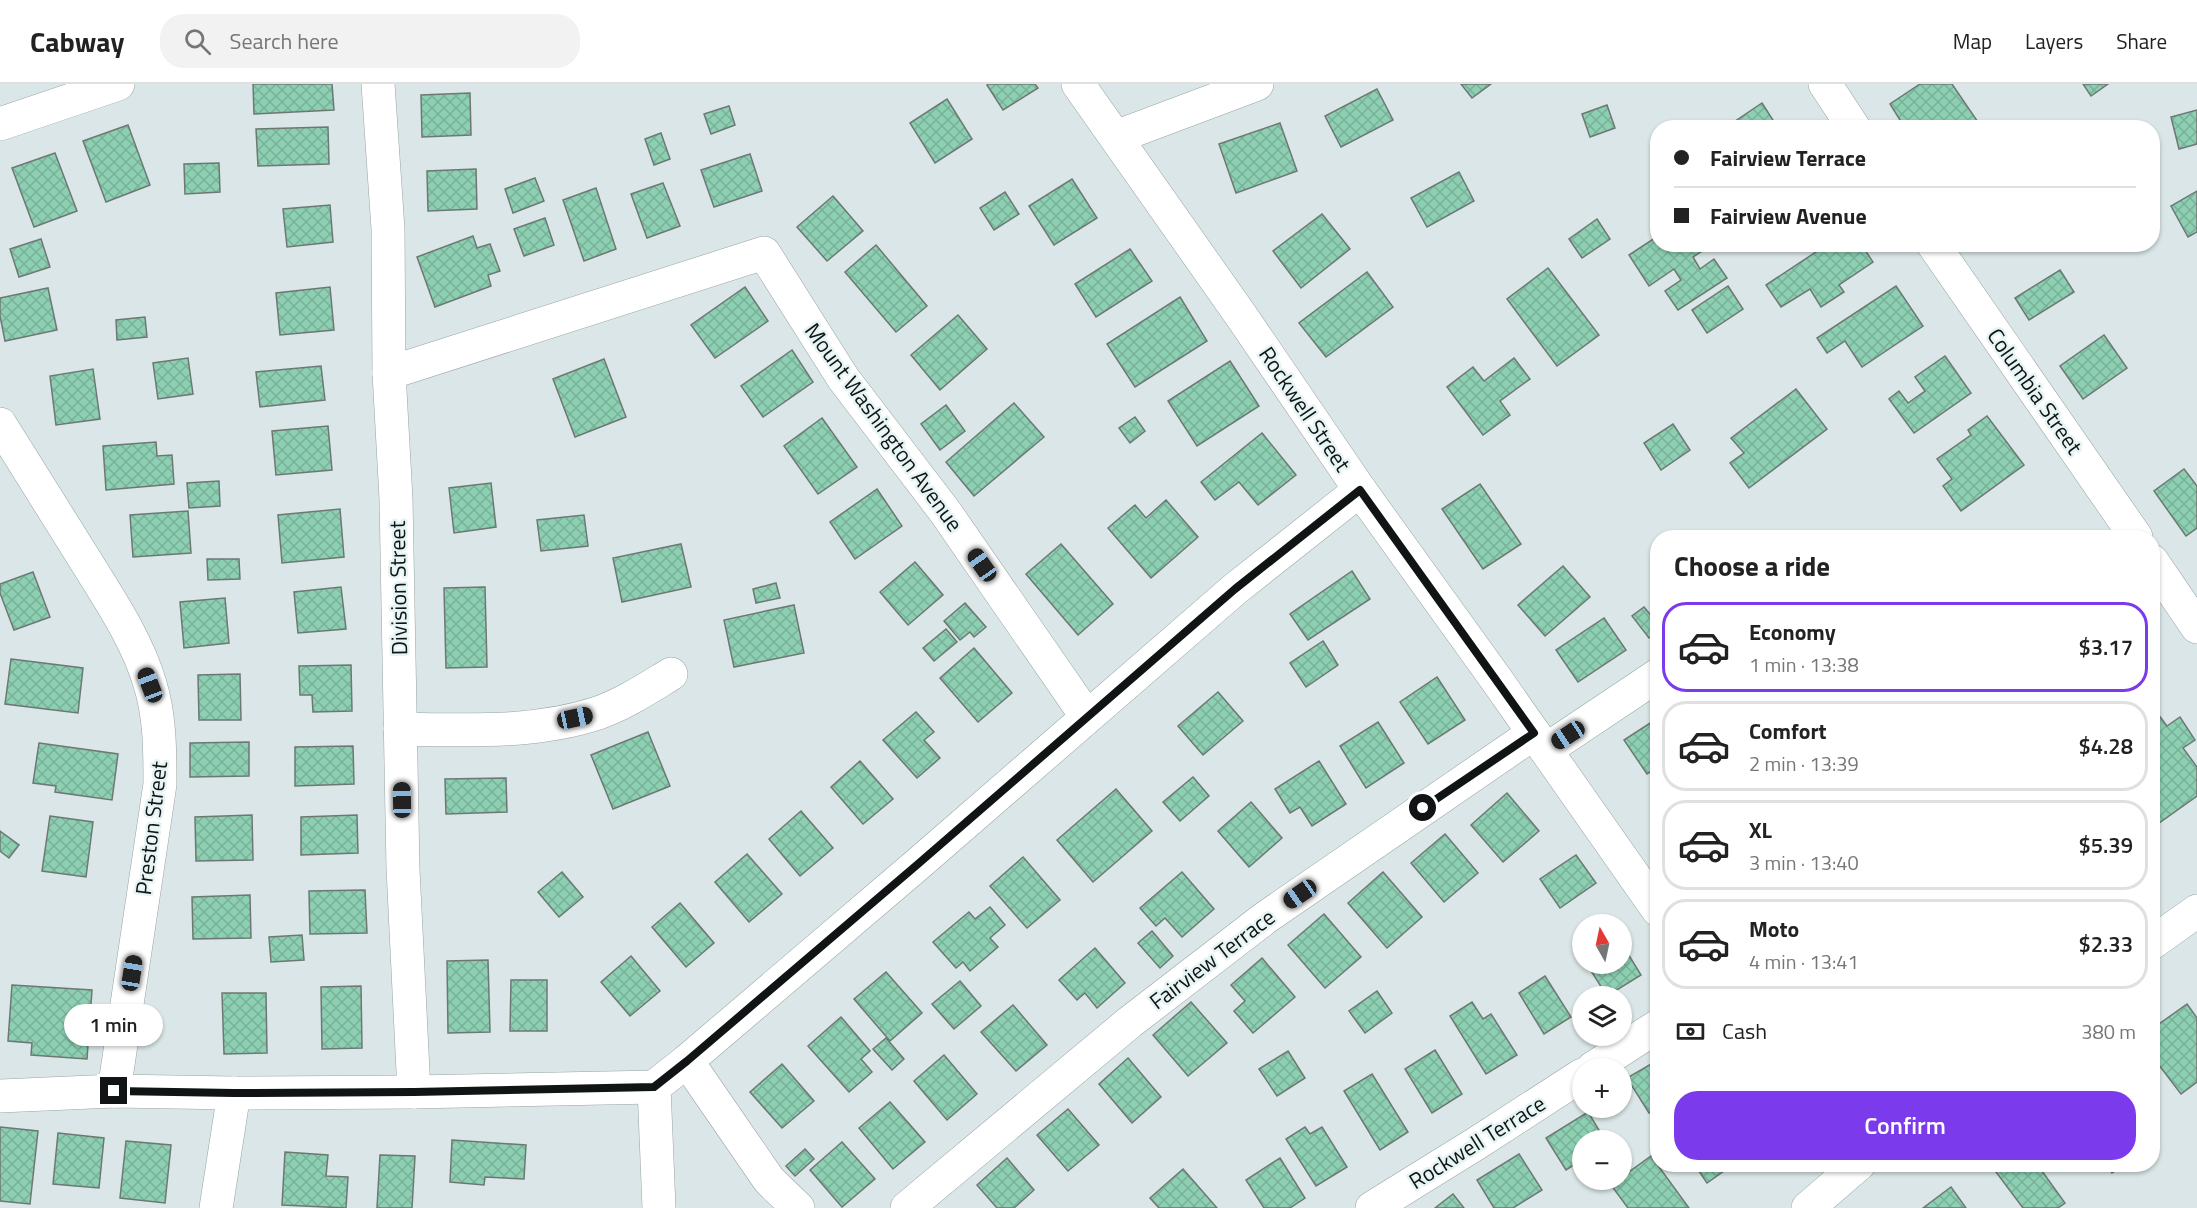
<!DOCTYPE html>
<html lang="en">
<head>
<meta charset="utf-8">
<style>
  :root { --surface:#fff; --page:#f2f2f2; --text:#222; --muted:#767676; --line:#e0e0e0; --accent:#7c3aed }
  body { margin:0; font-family:"Titillium Web",sans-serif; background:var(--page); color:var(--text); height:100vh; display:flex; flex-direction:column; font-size:22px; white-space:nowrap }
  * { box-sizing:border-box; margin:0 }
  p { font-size:20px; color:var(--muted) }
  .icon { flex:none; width:33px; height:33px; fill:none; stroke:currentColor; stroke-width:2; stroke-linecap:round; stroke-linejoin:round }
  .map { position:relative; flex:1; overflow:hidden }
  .drawer { position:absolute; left:1650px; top:446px; width:510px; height:642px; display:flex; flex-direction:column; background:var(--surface); border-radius:24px; box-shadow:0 2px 4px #0004 }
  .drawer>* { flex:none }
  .guide { position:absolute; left:1650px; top:36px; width:510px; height:132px; border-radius:24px; box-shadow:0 2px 4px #0004; display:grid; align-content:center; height:132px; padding:0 24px; background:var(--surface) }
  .needle { width:39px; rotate:351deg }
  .controls { position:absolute; left:1572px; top:830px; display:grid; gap:12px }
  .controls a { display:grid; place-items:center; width:60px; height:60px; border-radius:50%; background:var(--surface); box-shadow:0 2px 4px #0004; font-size:30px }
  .end { position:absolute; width:27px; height:27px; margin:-14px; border:8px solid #101415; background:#fff; box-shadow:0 0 0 3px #fff }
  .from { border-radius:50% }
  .bubble { position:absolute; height:42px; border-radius:21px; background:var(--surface); box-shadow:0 2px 4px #0004; font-size:20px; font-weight:600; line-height:42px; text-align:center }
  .car { position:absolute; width:18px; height:36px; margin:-18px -9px; border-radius:8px; box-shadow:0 0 4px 2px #0007; background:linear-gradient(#222 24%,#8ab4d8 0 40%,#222 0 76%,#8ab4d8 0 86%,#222 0) }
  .guide b { display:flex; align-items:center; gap:21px; height:57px; font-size:22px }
  .guide b+b { border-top:2px solid var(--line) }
  .guide i { width:15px; height:15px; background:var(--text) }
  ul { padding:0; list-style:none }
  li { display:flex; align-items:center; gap:18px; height:90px; margin:0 12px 9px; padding:0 12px; border:3px solid var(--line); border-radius:24px }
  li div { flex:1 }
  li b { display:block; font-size:22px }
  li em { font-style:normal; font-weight:600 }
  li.active { border-color:var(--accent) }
  li>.icon { width:54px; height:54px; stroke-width:1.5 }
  h2 { padding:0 24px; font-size:27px; line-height:72px }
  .pay { display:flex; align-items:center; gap:15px; height:66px; padding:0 24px; font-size:22px }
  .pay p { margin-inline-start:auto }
  .action { display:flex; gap:12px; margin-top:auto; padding:12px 24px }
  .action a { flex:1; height:69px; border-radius:24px; background:var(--accent); color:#fff; font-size:24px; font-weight:600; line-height:69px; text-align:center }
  header { display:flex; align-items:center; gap:36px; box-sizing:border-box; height:84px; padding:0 30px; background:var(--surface); border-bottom:2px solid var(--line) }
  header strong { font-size:28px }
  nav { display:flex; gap:33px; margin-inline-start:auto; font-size:21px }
  .search { width:420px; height:54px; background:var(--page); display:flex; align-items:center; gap:15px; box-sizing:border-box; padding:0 21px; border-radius:24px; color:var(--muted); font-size:22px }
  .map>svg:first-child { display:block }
  .building { fill:url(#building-cross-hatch); stroke:#6e7873; stroke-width:1.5 }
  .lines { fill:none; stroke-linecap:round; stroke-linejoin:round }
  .street-casing { stroke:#98a4a4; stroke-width:34 }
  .secondary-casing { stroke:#98a4a4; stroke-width:34 }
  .street { stroke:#fff; stroke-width:33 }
  .secondary { stroke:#fff; stroke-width:33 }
  .route { stroke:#101415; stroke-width:8 }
  .labels { text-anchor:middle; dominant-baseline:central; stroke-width:5; stroke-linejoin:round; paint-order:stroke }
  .street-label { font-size:22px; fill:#101415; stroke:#e7f4f4 }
</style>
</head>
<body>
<header>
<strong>Cabway</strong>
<div class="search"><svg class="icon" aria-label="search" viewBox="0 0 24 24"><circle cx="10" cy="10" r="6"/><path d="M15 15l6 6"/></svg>Search here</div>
<nav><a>Map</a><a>Layers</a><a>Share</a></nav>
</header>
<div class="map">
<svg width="2197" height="1124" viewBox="0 0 2197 1124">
  <defs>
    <pattern id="building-cross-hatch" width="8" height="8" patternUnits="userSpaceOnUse" patternTransform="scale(1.5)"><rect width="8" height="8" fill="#8ccfb2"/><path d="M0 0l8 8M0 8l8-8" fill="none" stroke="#78b198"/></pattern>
  </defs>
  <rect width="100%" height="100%" fill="#dae6e7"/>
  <g class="building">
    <path d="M253,0H332L334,26L254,30Z"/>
    <path d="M988,0H1035L1038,4L1003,26L987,1Z"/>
    <path d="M1461,0H1491L1472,14Z"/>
    <path d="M1920,0H1952L1982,44H1905L1890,20Z"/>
    <path d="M2083,0H2108L2091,12Z"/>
    <path d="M1377,5L1393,36L1341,63L1325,32Z"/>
    <path d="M470,9L471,51L422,53L421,11Z"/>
    <path d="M947,15L972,55L935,79L910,39Z"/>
    <path d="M1762,19L1778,44H1725Z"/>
    <path d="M1607,21L1615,44L1590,53L1582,30Z"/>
    <path d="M729,22L735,41L711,50L704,30Z"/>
    <path d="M2197,26V60L2179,65L2171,33Z"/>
    <path d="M1280,39L1297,87L1236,109L1219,60Z"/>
    <path d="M128,41L150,101L106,118L83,57Z"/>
    <path d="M328,43L329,80L258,82L256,45Z"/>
    <path d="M661,49L670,75L654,81L645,55Z"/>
    <path d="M55,69L77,127L34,143L12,84Z"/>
    <path d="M750,70L762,107L714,123L701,86Z"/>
    <path d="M219,79L220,108L185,110L184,80Z"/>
    <path d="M476,85L477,125L428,127L427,87Z"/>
    <path d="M1459,88L1474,117L1427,143L1411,114Z"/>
    <path d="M535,94L544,117L513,129L505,105Z"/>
    <path d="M1072,95L1097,134L1054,161L1029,122Z"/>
    <path d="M663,99L680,142L647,154L631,110Z"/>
    <path d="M596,104L616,165L584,177L563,116Z"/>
    <path d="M2197,107V148L2188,153L2171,122Z"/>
    <path d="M1005,108L1019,130L994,146L980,124Z"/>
    <path d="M833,112L863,147L827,177L797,143Z"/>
    <path d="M330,121L333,158L287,163L283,125Z"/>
    <path d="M1322,130L1350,165L1301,204L1273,167Z"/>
    <path d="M545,134L554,161L524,172L514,145Z"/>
    <path d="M1597,135L1610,155L1582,174L1569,155Z"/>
    <path d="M473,152L477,164L490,160L500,187L488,191L491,202L435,223L417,173Z"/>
    <path d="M1658,152V160H1713L1693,173L1700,185L1714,175L1727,194L1678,226L1665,207L1681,196L1674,185L1649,202L1629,171Z"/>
    <path d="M41,155L50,183L19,193L10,165Z"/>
    <path d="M1828,160H1861L1873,178L1839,201L1844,208L1821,223L1810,205L1781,223L1766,201Z"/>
    <path d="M876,161L927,222L896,248L845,188Z"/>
    <path d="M1130,165L1152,197L1096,233L1075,200Z"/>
    <path d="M1548,184L1599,251L1557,282L1507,215Z"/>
    <path d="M2060,186L2074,208L2029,236L2015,214Z"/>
    <path d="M1367,188L1393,223L1326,273L1299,239Z"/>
    <path d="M1728,202L1743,225L1707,249L1692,226Z"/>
    <path d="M1896,202L1923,242L1862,283L1845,257L1827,269L1817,254Z"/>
    <path d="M330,203L334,246L280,251L276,209Z"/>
    <path d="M745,203L768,237L715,274L691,241Z"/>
    <path d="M48,204L57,246L5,257L0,232V214Z"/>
    <path d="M1180,213L1207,257L1135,303L1107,260Z"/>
    <path d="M958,231L987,265L940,306L911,271Z"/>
    <path d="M145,233L147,253L117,256L116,236Z"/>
    <path d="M2104,251L2127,284L2083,315L2060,282Z"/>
    <path d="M792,266L813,298L763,333L741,302Z"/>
    <path d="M1945,272L1971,309L1914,349L1889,315L1899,307L1908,319L1925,307L1915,293Z"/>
    <path d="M188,274L193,310L158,315L153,279Z"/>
    <path d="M1514,274L1530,295L1500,317L1510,331L1483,351L1447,303L1473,283L1484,297Z"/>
    <path d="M604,275L626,333L575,353L553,295Z"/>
    <path d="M1230,277L1259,322L1197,362L1168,317Z"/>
    <path d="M321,282L325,316L260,323L256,288Z"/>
    <path d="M93,285L100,335L56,341L50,292Z"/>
    <path d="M1796,305L1827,345L1749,404L1730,379L1744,369L1731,354Z"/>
    <path d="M1014,319L1044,353L974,412L946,378Z"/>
    <path d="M946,321L965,347L940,366L921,340Z"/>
    <path d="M1987,332L2024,381L1961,427L1943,402L1952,395L1937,375L1971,351L1968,346Z"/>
    <path d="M1135,333L1145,347L1130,359L1119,344Z"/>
    <path d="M822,334L857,383L818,410L784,362Z"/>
    <path d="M1673,340L1690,366L1661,386L1644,359Z"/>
    <path d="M328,342L332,386L276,391L272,347Z"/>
    <path d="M1262,349L1296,391L1258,421L1239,398L1215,416L1201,398Z"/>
    <path d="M156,358L157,372L172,371L174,400L106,406L103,362Z"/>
    <path d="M2184,385L2197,402V444L2186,452L2154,407Z"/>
    <path d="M219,397L220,422L189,424L187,399Z"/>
    <path d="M491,399L496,443L454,449L449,404Z"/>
    <path d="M1480,400L1521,460L1483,485L1442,425Z"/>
    <path d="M877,405L902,442L855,475L830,438Z"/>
    <path d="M1166,416L1198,453L1151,494L1108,444L1135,421L1146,434Z"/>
    <path d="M340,425L344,473L282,479L278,431Z"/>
    <path d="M188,427L191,469L133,473L130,431Z"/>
    <path d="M584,431L588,462L541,467L537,436Z"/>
    <path d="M681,460L691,503L622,518L613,474Z"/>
    <path d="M1061,460L1113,520L1078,551L1026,490Z"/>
    <path d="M207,475H239L240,495L208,496Z"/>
    <path d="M915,478L943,511L908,541L880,508Z"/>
    <path d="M1563,482L1590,513L1545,552L1518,521Z"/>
    <path d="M1352,487L1370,515L1308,556L1290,530Z"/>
    <path d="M33,488L50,533L14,546L0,509V500Z"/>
    <path d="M776,499L780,514L756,519L753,505Z"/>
    <path d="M341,503L346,545L298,549L294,508Z"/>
    <path d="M485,503L487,583L446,584L444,504Z"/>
    <path d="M225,514L229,559L184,564L180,518Z"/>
    <path d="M965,519L986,543L974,553L970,548L960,556L944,537Z"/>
    <path d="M794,521L804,569L734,583L724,536Z"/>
    <path d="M1644,523L1658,540V546L1649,554L1632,532Z"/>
    <path d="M1604,534L1626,566L1578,598L1556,566Z"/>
    <path d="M946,545L957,558L934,577L923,564Z"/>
    <path d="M1323,557L1338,581L1306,603L1290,579Z"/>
    <path d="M974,564L1012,609L978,638L940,594Z"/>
    <path d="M11,575L83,584L78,629L5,620Z"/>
    <path d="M351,581L352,627L313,628L312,611H300L299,582Z"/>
    <path d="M240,590L241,636H199L198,591Z"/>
    <path d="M1437,593L1465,636L1428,660L1400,618Z"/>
    <path d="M1218,608L1243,637L1203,671L1178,642Z"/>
    <path d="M2152,622L2167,642L2180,633L2195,656L2183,664L2197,683V712L2152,744Z"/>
    <path d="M916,628L934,648L924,656L940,674L917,694L883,656Z"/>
    <path d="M1658,634V683L1647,690L1624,656Z"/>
    <path d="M1378,638L1404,679L1366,704L1340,662Z"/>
    <path d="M648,648L670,702L613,725L591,671Z"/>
    <path d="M249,658V692L190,693V659Z"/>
    <path d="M39,659L118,670L112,716L55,708L56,702L33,699Z"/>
    <path d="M353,662L354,700L295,702V663Z"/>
    <path d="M860,677L893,715L863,740L831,703Z"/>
    <path d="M1319,677L1346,720L1312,742L1300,723L1290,729L1275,705Z"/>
    <path d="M1193,693L1209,712L1180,737L1163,718Z"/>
    <path d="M506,694L507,728L446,730L445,695Z"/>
    <path d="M1116,705L1152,747L1093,798L1057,756Z"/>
    <path d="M1507,709L1539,747L1503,778L1471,741Z"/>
    <path d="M1251,718L1282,754L1249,783L1218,747Z"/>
    <path d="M801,727L833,764L800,792L769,755Z"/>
    <path d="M252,731L253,776L196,777L195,733Z"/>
    <path d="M357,731L358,769L301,771V733Z"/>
    <path d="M50,732L93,738L86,793L42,787Z"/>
    <path d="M0,747L19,761L9,774L0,767Z"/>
    <path d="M1445,750L1478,789L1444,818L1411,779Z"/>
    <path d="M747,770L782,810L749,838L715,798Z"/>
    <path d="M1576,771L1596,799L1560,824L1540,795Z"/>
    <path d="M1023,773L1060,816L1027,844L990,802Z"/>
    <path d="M562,788L583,813L559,833L538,808Z"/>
    <path d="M1182,788L1214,825L1182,853L1165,834L1156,842L1140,824Z"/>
    <path d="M1383,788L1422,833L1387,864L1348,819Z"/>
    <path d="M365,806L367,849L310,850L309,807Z"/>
    <path d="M250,811L251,854L193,855L192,813Z"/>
    <path d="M680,819L714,859L686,883L652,843Z"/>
    <path d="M990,823L1005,841L990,854L998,863L970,887L963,878L956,884L933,858L969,828L975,835Z"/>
    <path d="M1324,830L1361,873L1325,904L1288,861Z"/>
    <path d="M1152,847L1173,872L1160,884L1138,859Z"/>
    <path d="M302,851L304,876L271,878L269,853Z"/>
    <path d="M1622,860L1641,891L1607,912L1586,879H1622Z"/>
    <path d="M1095,864L1125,899L1097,924L1085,909L1077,916L1059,896Z"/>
    <path d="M631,872L660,907L630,932L601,898Z"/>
    <path d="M1262,874L1295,913L1253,949L1234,927L1245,917L1231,901Z"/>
    <path d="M488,876L490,948L448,949L447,877Z"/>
    <path d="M886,888L922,929L890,957L854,915Z"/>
    <path d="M1545,892L1571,933L1544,950L1519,909Z"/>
    <path d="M511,896H547V947H510Z"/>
    <path d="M960,897L981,922L954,945L932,920Z"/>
    <path d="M12,901L92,906L87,975L31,971L32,959L8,957Z"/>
    <path d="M361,902L362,964L322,965L321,903Z"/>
    <path d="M1377,907L1392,929L1365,949L1349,927Z"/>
    <path d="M222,909H266L267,969L224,970Z"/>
    <path d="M1191,918L1227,959L1188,992L1153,951Z"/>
    <path d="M1472,918L1483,935L1491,930L1517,971L1486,990L1450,932Z"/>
    <path d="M2187,920L2197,934V998L2181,1010L2152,972V945Z"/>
    <path d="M1013,921L1047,961L1016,987L981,948Z"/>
    <path d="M841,933L870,967L861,975L872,988L849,1008L808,962Z"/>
    <path d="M886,954L904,975L892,986L873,965Z"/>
    <path d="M1435,966L1462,1010L1432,1029L1405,985Z"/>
    <path d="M1288,967L1305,994L1277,1012L1259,985Z"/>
    <path d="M944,971L977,1010L947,1036L914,997Z"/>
    <path d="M1128,974L1161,1013L1132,1039L1099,1000Z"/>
    <path d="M1658,976V1024L1649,1029L1627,994Z"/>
    <path d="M782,980L814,1017L782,1044L750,1008Z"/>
    <path d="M1372,990L1408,1048L1380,1066L1344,1007Z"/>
    <path d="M890,1018L925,1058L893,1085L859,1044Z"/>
    <path d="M1068,1025L1099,1061L1068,1087L1037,1051Z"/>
    <path d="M1588,1028L1605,1056H1582V1076L1566,1086L1546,1054Z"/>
    <path d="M0,1043L38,1047L30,1120L0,1117Z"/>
    <path d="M1305,1043L1310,1050L1322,1043L1347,1083L1316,1102L1286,1055Z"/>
    <path d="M58,1049L104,1054L99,1104L53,1100Z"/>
    <path d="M452,1056L526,1061L524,1095L485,1093L484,1101L450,1098Z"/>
    <path d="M126,1057L171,1061L165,1119L120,1114Z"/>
    <path d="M842,1058L875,1095L842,1123L810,1086Z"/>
    <path d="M805,1065L814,1075L795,1092L786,1082Z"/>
    <path d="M285,1068L328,1071L326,1092L348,1093L346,1124L282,1121Z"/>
    <path d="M1519,1070L1542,1106L1513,1124H1494L1477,1096Z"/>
    <path d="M380,1071L415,1072L412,1124H377Z"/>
    <path d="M1651,1072L1689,1124H1628L1611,1101L1622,1095V1093Z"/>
    <path d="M1007,1074L1034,1106L1014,1124H997L977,1101Z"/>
    <path d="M1280,1074L1305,1114L1290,1124H1264L1246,1096Z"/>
    <path d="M1694,1080H1734L1707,1099Z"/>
    <path d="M1990,1080H2037L2065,1119L2058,1124H2023Z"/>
    <path d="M2105,1080H2125L2112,1089Z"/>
    <path d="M1183,1085L1217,1124H1159L1150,1114Z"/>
    <path d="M1951,1103L1966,1124H1923Z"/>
    <path d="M1453,1110L1464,1124H1435Z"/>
  </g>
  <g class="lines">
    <g class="street-casing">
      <g id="street">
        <path d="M378,0L388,145L389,289L396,415L403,785L414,1008"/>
        <path d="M1825,0L1854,44"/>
        <path d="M0,40L118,0"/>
        <path d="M1116,53L1257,0"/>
        <path d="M1933,160L2136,453"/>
        <path d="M389,289L764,169L843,294L946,429L1087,633"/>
        <path d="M0,340C29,386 58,433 87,479C111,518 137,556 150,600C160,632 160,667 160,700L114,1007"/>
        <path d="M2152,477L2197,543"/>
        <path d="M400,645C466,646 534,650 598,629C624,620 648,604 671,590"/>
        <path d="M1546,666L1658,591"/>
        <path d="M687,977L769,1096L798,1124"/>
        <path d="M1593,984L1658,942"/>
        <path d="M654,1003L659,1124"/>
        <path d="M0,1012L114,1007L234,1009L414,1008L654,1003L687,977L918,780L1235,505L1360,406"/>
        <path d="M216,1124L234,1009"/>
        <path d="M907,1124L1130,938L1265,834L1534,649"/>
        <path d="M1372,1124L1477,1059L1582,991"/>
      </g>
    </g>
    <g class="secondary-casing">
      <g id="secondary">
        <path d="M1078,0L1242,233L1360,406L1496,595L1658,826"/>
        <path d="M2152,859L2197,827"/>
        <path d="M1808,1124L1859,1080"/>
      </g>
    </g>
    <use href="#street" class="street"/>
    <use href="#secondary" class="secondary"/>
  </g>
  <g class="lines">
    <path class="route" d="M114,1007L234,1009L414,1008L654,1003L687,977L918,780L1235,505L1360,406L1534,649L1423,724"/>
  </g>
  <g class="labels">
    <g class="street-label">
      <text transform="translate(2035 307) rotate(55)">Columbia Street</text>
      <text transform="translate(1305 325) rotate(56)">Rockwell Street</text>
      <text transform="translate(884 343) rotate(54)">Mount Washington Avenue</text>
      <text transform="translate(398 504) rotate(-91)">Division Street</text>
      <text transform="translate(151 744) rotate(-83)">Preston Street</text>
      <text transform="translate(1212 875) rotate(-37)">Fairview Terrace</text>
      <text transform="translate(1477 1058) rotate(-32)">Rockwell Terrace</text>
    </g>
  </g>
</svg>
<div class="controls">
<a><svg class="needle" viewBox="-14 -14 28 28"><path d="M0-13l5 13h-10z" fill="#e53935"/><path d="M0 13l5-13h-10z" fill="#767676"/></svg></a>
<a><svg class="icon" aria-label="layers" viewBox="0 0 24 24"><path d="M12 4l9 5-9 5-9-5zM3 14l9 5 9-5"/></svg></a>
<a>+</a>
<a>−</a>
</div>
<i class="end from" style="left:1423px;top:724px"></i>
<i class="end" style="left:114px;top:1007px"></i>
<div class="bubble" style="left:64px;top:920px;width:99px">1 min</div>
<i class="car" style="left:982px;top:481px;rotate:325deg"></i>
<i class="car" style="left:150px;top:601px;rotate:339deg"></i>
<i class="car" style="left:575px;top:634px;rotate:78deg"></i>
<i class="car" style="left:1568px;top:651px;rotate:237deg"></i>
<i class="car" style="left:402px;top:716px;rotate:359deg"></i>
<i class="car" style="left:1300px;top:810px;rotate:235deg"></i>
<i class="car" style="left:132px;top:889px;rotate:9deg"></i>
<div class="guide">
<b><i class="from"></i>Fairview Terrace</b>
<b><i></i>Fairview Avenue</b>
</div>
<section class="drawer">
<h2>Choose a ride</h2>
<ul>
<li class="active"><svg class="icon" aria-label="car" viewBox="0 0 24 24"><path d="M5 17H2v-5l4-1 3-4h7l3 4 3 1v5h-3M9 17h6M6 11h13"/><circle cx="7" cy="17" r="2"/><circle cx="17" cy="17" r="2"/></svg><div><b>Economy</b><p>1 min · 13:38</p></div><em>$3.17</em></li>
<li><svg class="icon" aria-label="car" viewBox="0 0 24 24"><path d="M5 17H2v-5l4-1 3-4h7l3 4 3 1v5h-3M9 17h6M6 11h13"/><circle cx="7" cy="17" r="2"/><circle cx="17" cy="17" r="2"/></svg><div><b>Comfort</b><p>2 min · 13:39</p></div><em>$4.28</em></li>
<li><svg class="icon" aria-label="car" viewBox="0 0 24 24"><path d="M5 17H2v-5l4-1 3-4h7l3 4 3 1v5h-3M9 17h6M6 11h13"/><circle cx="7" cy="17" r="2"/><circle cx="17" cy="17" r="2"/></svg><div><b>XL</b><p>3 min · 13:40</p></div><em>$5.39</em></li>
<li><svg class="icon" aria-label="car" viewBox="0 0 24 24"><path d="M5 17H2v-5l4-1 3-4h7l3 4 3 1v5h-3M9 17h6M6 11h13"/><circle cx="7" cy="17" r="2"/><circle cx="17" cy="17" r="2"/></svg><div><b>Moto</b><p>4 min · 13:41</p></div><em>$2.33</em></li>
</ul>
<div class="pay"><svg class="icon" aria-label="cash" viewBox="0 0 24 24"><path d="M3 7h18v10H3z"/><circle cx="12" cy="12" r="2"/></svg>Cash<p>380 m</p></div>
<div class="action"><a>Confirm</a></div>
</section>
</div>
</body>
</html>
